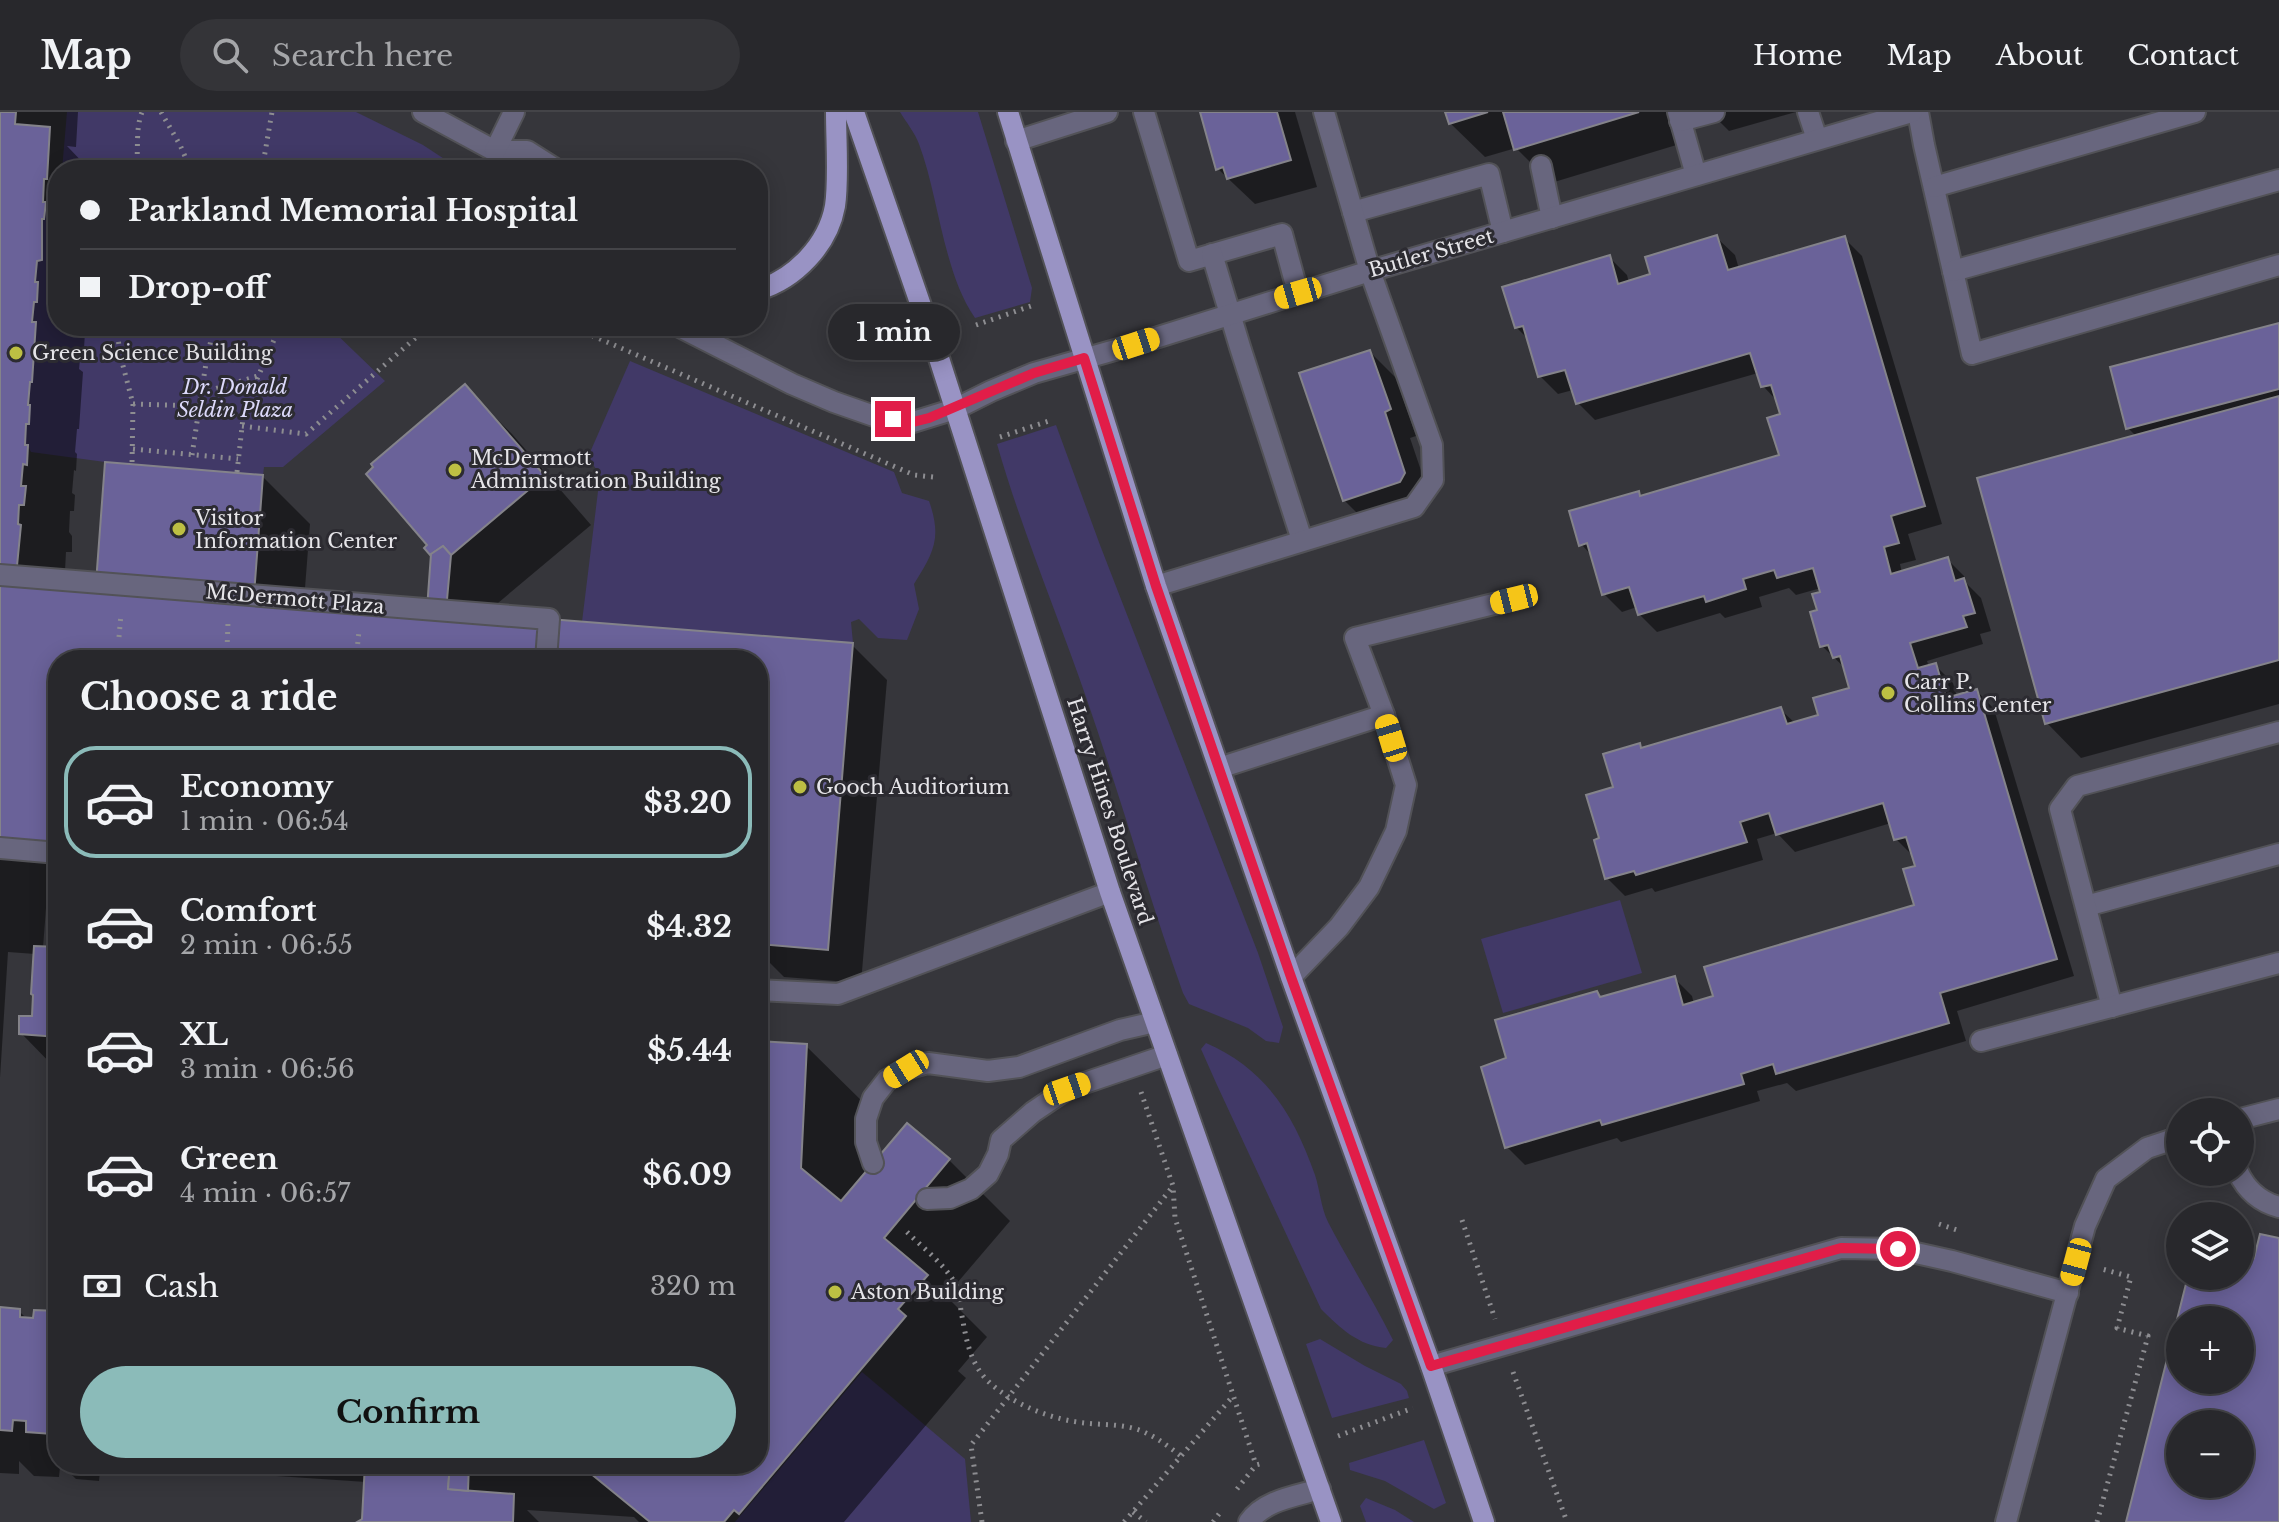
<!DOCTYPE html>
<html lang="en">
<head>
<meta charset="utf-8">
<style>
  :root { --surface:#28282c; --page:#343438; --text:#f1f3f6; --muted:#a5a6a9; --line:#444448; --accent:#8bbbb9 }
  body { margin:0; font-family:"Libre Baskerville",serif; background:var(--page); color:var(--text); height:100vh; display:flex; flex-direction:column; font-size:30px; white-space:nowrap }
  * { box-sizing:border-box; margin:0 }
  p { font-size:26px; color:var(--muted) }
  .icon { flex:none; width:44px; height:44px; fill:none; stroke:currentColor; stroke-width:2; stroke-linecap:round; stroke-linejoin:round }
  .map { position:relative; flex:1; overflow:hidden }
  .sheet { position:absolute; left:48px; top:538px; width:720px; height:824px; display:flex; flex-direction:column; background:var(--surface); border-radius:32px; box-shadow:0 4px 20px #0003,0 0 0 2px var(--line) }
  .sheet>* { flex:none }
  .hud { position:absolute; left:48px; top:48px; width:720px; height:176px; border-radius:32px; box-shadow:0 4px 20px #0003,0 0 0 2px var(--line); display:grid; align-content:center; height:176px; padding:0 32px; background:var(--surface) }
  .fabs { position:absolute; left:2166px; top:986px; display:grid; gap:16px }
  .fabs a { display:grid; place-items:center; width:88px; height:88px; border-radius:50%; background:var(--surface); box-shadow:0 4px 20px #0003,0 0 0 2px var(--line); font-size:40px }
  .end { position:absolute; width:36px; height:36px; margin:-18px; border:10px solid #e11d48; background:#fff; box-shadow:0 0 0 4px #fff }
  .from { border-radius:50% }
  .bubble { position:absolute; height:56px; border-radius:28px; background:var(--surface); box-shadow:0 4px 20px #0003,0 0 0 2px var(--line); font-size:26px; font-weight:700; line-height:56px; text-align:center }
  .car { position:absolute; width:24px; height:48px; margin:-24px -12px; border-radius:10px; box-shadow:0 0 6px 2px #0007; background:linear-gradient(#f5c518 24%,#345 0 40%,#f5c518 0 76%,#345 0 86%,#f5c518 0) }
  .hud b { display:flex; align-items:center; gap:28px; height:76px; font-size:30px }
  .hud b+b { border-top:2px solid var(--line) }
  .hud i { width:20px; height:20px; background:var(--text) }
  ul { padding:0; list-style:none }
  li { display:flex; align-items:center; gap:24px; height:112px; margin:0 16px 12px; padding:0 16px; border:4px solid transparent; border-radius:32px }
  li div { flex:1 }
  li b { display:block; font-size:30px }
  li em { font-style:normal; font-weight:700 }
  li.selected { border-color:var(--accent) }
  li>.icon { width:72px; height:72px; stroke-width:1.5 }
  h2 { padding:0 32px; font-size:36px; line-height:96px }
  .pay { display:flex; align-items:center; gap:20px; height:88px; padding:0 32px; font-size:30px }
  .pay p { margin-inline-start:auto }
  .button { display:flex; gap:16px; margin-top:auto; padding:16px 32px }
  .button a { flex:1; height:92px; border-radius:48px; background:var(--accent); color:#111; font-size:32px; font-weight:700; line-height:92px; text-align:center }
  header { display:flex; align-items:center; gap:48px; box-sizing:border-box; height:112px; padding:0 40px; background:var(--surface); border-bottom:2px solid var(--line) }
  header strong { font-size:38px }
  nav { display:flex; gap:44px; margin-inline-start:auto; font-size:28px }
  .search { width:560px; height:72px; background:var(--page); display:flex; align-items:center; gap:20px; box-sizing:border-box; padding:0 28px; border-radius:44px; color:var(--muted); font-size:30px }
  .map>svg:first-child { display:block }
  .green { fill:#413967 }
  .shadow { fill:#0007 }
  .building { fill:#6a6299; stroke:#84838a; stroke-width:2; fill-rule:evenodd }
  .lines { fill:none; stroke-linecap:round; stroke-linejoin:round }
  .lane-casing { stroke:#525257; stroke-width:24 }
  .street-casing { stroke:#525257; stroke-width:24 }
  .primary-casing { stroke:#525257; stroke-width:24 }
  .path { stroke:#8d8d91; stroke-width:5; stroke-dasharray:2 6; stroke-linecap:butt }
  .lane { stroke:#68667e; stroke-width:20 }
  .street { stroke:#68667e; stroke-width:20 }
  .primary { stroke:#9993c4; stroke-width:20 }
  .route { stroke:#e11d48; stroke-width:10 }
  .poi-dot { fill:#bdbf43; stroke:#2c2b31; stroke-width:3 }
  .labels { text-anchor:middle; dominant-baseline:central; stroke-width:6; stroke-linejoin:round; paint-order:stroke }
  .street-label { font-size:20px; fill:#e6e5e9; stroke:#2c2b31 }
  .poi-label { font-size:20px; fill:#e6e5e9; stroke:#2c2b31; text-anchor:start }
  .park-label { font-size:20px; font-style:italic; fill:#dcd9fa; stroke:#2c2b31 }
</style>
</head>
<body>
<header>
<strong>Map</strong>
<div class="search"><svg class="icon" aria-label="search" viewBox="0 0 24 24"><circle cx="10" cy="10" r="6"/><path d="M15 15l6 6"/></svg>Search here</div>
<nav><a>Home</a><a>Map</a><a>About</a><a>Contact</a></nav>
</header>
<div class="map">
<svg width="2279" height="1410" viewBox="0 0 2279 1410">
  <rect width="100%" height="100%" fill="#36363b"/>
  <g class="green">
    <path d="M67,0H356L423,33L461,58H62Z"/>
    <path d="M900,0H978L1032,176L1030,190L975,206C943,160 939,85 919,32C915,21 906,10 900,0Z"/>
    <path d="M45,96H58V214H328L385,269L283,355H264L263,363L105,350L31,340L28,334L25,333L26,312L29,311L30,270H32L34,190L37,189L38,171L35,170L37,149L42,148V107H44Z"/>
    <path d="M630,249L894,360L902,381L929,389C942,426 934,440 914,472L919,497L907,528L878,526L859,507L851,510L853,531L582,510L600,363L588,345Z"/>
    <path d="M1056,313L1100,433L1258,841L1283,915L1279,931L1266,929L1248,916L1189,892L1183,881C1148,783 1120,683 1086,585C1057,501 1022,419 997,332Z"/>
    <path d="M1620,788L1642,861L1503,901L1481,827Z"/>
    <path d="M1206,931C1266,957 1294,1003 1315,1063C1320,1078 1321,1096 1328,1110C1349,1150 1373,1188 1393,1228L1386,1236C1358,1233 1341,1217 1321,1197L1217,973L1201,937Z"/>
    <path d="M1320,1227L1365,1254L1401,1272L1407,1279L1409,1286L1332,1306L1306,1232Z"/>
    <path d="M862,1260L965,1347L971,1410H735Z"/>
    <path d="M1424,1328L1446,1391L1434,1397L1385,1369L1350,1358L1349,1351Z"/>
    <path d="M1366,1386L1395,1398L1414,1410H1366L1360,1394Z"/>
  </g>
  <g class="shadow">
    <path d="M0,0H78L76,35L67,34L90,58H58V214H82L85,220L84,237H81L79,257L83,260L79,317H77L75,340L77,342L76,359L74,358L72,381L75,383L74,399H70L69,420L72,424V440H66L65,459L97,473L262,364L310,412L304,489L429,499L464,275L512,322L591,413L498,491L497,505L852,533L887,568L861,871L784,865L758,839V548H58V784L47,783L43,836L58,837V956H55L21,921L34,907L35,842L8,840L0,966Z"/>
    <path d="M1202,0H1295L1317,75L1255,92L1218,57Z"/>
    <path d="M1447,0H1685L1693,28L1551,71L1516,36L1485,45L1450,11Z"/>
    <path d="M1710,0H1796L1729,19Z"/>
    <path d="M1717,126L1735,143L1739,157L1844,126L1862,144L1942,412L1908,422L1916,448L1900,452L1902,461L1947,447L1965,465L1967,472L1981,486L1991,519L1980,522L1983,532L1927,549L1929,555L1935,553L1953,571L1957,585L1977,579L1994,597L2074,864L1957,899L1966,929L1796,979L1787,971L1757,979L1760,989L1621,1030L1617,1026L1525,1053L1507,1035L1509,948L1597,881L1603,887L1674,866L1692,884L1694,892L1715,886L1917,795L1918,755L1915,746L1896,727L1891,711L1795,740L1777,721L1757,727L1763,748L1655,780L1652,776L1625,784L1607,766L1602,728L1615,676L1639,634L1642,637L1780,597L1796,612L1821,605L1852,578L1846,557L1822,534L1821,476L1796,483L1789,476L1759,485L1762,495L1725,506L1720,501L1657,520L1639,502L1637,495L1622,500L1604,482L1593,445L1581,432L1638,381L1642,385L1781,344L1782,304L1778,290L1763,274L1758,261L1595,308L1577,290L1573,278L1558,282L1540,264L1529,228L1516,215L1610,146L1627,163L1629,171L1653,163Z"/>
    <path d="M2279,213V592L2081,646L2047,611L2137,325L2128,316Z"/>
    <path d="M1370,240L1396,266L1416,324L1410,326L1431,388L1427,396L1371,415L1344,388Z"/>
    <path d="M758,931L806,934L868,995L864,1065L908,1014L949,1048L1010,1109L946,1184L987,1225L958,1259L966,1266L844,1410H639L634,1405L527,1398L539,1410H361L364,1409L366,1370L158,1356L154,1352H758Z"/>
    <path d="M0,1197L19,1199L28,1208L58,1201V1352H114L113,1360L100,1359L99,1369L76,1367L64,1355H60L59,1365L34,1364L19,1349V1362L0,1361Z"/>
  </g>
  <g class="building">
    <path d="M0,0H16L15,12L50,15L47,67H44L43,90H46L44,107H42V148L37,149L35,170H38L37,190H34L32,210H36L32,270H30L28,293H30L29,312H26L25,333H28L27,353L23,352L21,374H26L24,393H19L18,412L21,413L16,464L0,463Z"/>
    <path d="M1200,0H1277L1291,48L1227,67L1223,55L1216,58Z"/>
    <path d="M1445,0H1488L1449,12Z"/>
    <path d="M1503,0H1639L1514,38Z"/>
    <path d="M1717,123L1728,158L1845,124L1925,394L1891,404L1899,431L1884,435L1891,462L1948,445L1955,469L1964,466L1975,501L1963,504L1967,515L1910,531L1918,556L1936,551L1946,586L1977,577L2057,847L1940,881L1949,911L1776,962L1773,952L1741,962L1744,972L1602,1013L1600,1008L1505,1036L1481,955L1506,946L1495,908L1597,879L1600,885L1675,864L1683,893L1713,884L1704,855L1914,793L1903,757L1915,754L1906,725L1894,728L1883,691L1776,723L1769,701L1740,710L1747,730L1636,763L1634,759L1605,767L1594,728L1599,726L1586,683L1613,675L1603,642L1640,631L1641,636L1781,595L1787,612L1818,603L1813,586L1849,576L1840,544L1833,546L1828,533L1820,535L1810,500L1817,498L1812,482L1820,480L1813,456L1777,466L1774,458L1743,467L1746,477L1706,490L1704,484L1638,503L1629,475L1602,483L1587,431L1579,434L1569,399L1639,379L1640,384L1779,343L1767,306L1780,302L1771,273L1761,275L1750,241L1576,292L1565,258L1538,265L1523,214L1515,216L1502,175L1610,143L1618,172L1650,162L1645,145Z"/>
    <path d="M2279,211V277L2126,317L2110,255Z"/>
    <path d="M1370,238L1391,297L1385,300L1405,361L1400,370L1343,389L1299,261Z"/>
    <path d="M465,272L545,364L451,443L443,434L430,443L424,436L427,433L366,362L373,355L371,352Z"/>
    <path d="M2279,284V548L2045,612L1977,366Z"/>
    <path d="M105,350L263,363L254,483L96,471Z"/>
    <path d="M443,434L451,443L446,499L549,507L546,548H58V741L0,736V463L427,497L431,442Z"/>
    <path d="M549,507L853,531L828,838L758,832V548H546Z"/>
    <path d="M34,834L58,835V925L19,922V904H32L33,883L31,882Z"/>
    <path d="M758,929L807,932L801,1056L841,1089L907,1011L950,1047L884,1126L928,1163L898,1197L906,1204L739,1402L734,1398L724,1410H650L579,1352H758Z"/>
    <path d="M2260,1122L2279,1126V1410H2126L2188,1164H2240V1143L2254,1146ZM2180,1208H2240V1268H2180ZM2180,1312H2240V1372H2180Z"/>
    <path d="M0,1195L20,1197V1205L33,1206L34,1198L58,1199V1312H53L52,1322L26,1320V1309L13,1308L12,1319L0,1318Z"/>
    <path d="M365,1352H450L448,1377L514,1382L513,1410H357L362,1407Z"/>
    <path d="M450,1352H469L468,1379L448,1377Z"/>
    <path d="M499,1352H579L586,1358Z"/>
  </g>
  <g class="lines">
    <g class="lane-casing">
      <g id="lane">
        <path d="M1144,0L1189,149L1282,122L1298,181"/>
        <path d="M1678,0L1696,63"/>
        <path d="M1808,0L1817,27"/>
        <path d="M1918,0L1924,33L1972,242L2279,153"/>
        <path d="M1680,9L1714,0"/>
        <path d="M1016,29L1107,0"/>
        <path d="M1541,54L1552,106"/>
        <path d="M1934,75L2195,0"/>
        <path d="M1353,100L1489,62L1503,120"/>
        <path d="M1212,142L1240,235L1302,428"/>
        <path d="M1953,159L2279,68"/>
        <path d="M1156,474L1414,395L1433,368L1432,333L1370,159L1324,0"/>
        <path d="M1219,656L1384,603L1355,526L1514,487"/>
        <path d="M2086,794L2279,742"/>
        <path d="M1291,865L1339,815L1369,775L1396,719L1406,673L1384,603"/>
        <path d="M758,878L838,882L1110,780"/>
        <path d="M2112,895L2060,697L2077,674L2279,620"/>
        <path d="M1981,929L2279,851"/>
        <path d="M2240,1007L2279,997"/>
        <path d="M873,1051L866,1030V1007L873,986L887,968L906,957L928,951L988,959L1019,955L1120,918L1155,910"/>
        <path d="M2238,1060C2246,1077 2260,1090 2279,1095"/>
        <path d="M927,1087L950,1086L971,1077L988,1062L998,1042L1001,1028L1033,1000L1067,977L1167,943"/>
        <path d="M1431,1254L1841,1136L1898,1137L1952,1149L2068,1181"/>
        <path d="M1249,1410C1264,1388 1297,1384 1320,1377"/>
        <path d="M2006,1410L2085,1114L2106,1067L2147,1036L2180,1025"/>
      </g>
    </g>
    <g class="street-casing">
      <g id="street">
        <path d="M423,0L495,39H527L557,58"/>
        <path d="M495,39L514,0"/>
        <path d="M678,214L792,272L834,290L874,304L913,310L955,297L991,279L1034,261L1136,232L1370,159L1912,0"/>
        <path d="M0,463L549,507L546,548"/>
        <path d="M0,736L58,741"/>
      </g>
    </g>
    <g class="primary-casing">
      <g id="primary">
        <path d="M854,0L937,240L1110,780L1331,1410"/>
        <path d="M1008,0L1156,474L1291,865L1431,1254L1484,1410"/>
        <path d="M758,178C795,167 828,133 835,94C839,68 836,28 836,0"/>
      </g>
    </g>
    <g class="path">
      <path d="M161,0L180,33L191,58"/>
      <path d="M136,58C139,38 135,18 142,0"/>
      <path d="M262,58L272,0"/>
      <path d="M976,213L1031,194"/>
      <path d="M116,214L121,246L133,292L132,352"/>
      <path d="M570,214L914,363L933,365"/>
      <path d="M201,281L258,264"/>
      <path d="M133,292L199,294"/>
      <path d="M242,314L306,322L429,214"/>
      <path d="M1000,325L1052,308"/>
      <path d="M133,337L238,347"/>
      <path d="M192,343L206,251L214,214"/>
      <path d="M237,360L244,297L277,221L278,214"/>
      <path d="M119,525L121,502"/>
      <path d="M227,538L228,510"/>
      <path d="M356,548L359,519"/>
      <path d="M1141,980L1173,1074L1175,1106L1256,1353"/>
      <path d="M1462,1108L1495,1207"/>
      <path d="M1939,1112L1957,1118"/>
      <path d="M907,1120C924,1137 946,1153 957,1175C960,1181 960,1191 961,1199C966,1225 969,1252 990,1271C1014,1293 1053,1308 1085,1311C1103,1313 1122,1312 1139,1318C1155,1324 1168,1334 1181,1344"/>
      <path d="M1513,1260L1567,1410"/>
      <path d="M1338,1324L1413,1296"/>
      <path d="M1237,1377L1256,1353L1260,1352"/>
      <path d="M1133,1400L1146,1410"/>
      <path d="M982,1410L971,1333L1173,1074"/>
      <path d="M1124,1410L1233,1284"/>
      <path d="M1213,1410L1222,1398"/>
      <path d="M2097,1410L2148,1224L2117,1216L2131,1165L2102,1157"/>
    </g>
    <use href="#lane" class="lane"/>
    <use href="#street" class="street"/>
    <use href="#primary" class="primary"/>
  </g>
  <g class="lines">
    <path class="route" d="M893,307L913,310L929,306L1034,261L1084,246L1156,474L1291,865L1431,1254L1841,1136L1898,1137"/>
  </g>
  <g class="poi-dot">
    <circle cx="16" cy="241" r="8"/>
    <circle cx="455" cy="358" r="8"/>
    <circle cx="179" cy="417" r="8"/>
    <circle cx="1888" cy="581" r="8"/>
    <circle cx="800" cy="675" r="8"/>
    <circle cx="835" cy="1180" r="8"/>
  </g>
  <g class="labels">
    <g class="street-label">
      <text transform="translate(1431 141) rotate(-16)">Butler Street</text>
      <text transform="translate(295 487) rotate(5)">McDermott Plaza</text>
      <text transform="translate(1110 699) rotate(72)">Harry Hines Boulevard</text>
    </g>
    <g class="poi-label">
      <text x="32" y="241">Green Science Building</text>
      <text x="471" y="346">McDermott<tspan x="471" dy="23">Administration Building</tspan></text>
      <text x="195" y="406">Visitor<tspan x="195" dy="23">Information Center</tspan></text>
      <text x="1904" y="570">Carr P.<tspan x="1904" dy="23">Collins Center</tspan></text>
      <text x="816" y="675">Gooch Auditorium</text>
      <text x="851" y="1180">Aston Building</text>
    </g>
    <g class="park-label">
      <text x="235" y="275">Dr. Donald<tspan x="235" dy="23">Seldin Plaza</tspan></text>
    </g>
  </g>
</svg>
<div class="fabs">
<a><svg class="icon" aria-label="locate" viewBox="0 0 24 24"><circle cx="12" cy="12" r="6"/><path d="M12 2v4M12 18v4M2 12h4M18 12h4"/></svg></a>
<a><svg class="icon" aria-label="layers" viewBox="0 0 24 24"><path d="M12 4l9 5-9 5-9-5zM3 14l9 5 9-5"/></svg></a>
<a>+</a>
<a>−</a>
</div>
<i class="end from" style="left:1898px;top:1137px"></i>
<i class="end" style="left:893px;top:307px"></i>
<div class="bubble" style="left:828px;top:192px;width:132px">1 min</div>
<i class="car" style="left:1298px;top:181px;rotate:254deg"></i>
<i class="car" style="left:1136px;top:232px;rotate:72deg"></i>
<i class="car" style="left:1514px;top:487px;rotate:256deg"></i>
<i class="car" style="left:1391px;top:626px;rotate:343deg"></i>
<i class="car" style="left:906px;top:957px;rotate:238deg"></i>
<i class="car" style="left:1067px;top:977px;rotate:71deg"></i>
<i class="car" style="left:2076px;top:1150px;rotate:195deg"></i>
<div class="hud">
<b><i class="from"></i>Parkland Memorial Hospital</b>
<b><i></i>Drop-off</b>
</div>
<section class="sheet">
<h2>Choose a ride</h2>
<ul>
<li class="selected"><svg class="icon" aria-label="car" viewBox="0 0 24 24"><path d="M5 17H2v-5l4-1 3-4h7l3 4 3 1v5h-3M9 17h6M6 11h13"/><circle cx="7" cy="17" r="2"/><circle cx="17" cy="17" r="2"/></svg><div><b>Economy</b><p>1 min · 06:54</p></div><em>$3.20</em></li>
<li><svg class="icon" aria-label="car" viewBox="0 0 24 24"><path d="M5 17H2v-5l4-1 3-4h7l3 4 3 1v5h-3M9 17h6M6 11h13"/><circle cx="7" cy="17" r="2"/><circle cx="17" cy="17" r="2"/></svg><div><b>Comfort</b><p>2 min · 06:55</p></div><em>$4.32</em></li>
<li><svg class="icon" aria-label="car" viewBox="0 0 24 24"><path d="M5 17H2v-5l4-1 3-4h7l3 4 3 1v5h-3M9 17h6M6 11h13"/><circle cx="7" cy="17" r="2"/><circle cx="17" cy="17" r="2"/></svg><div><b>XL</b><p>3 min · 06:56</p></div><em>$5.44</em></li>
<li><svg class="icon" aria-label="car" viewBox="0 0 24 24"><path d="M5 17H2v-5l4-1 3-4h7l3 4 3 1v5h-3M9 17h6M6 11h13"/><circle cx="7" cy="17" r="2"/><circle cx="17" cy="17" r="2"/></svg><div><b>Green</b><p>4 min · 06:57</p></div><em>$6.09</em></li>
</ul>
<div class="pay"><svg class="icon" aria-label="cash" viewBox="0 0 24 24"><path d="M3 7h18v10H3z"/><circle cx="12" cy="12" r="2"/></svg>Cash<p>320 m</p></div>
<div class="button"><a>Confirm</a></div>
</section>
</div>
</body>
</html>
